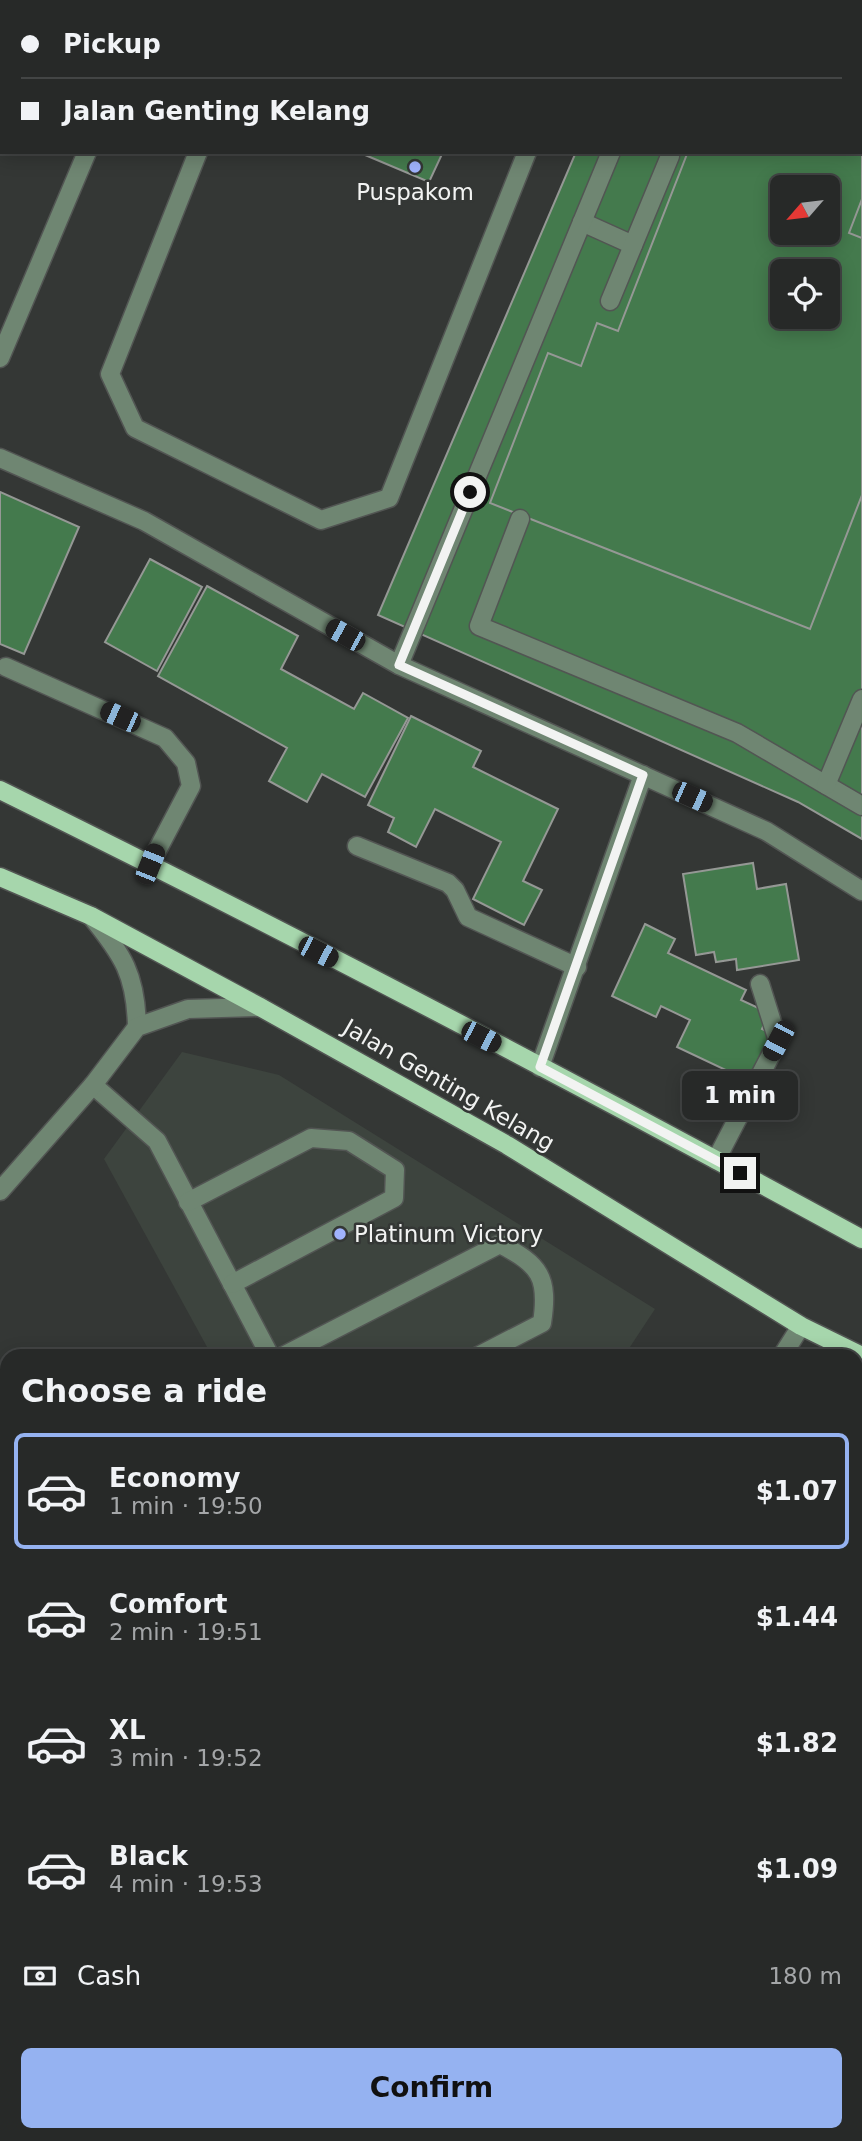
<!DOCTYPE html>
<html lang="en">
<head>
<meta charset="utf-8">
<style>
  :root { --surface:#272928; --page:#333534; --text:#f1f3f6; --muted:#a4a6a8; --line:#434545; --accent:#95b2f1 }
  body { margin:0; font-family:"DejaVu Sans",sans-serif; background:var(--page); color:var(--text); height:100vh; display:flex; flex-direction:column; font-size:26px; white-space:nowrap }
  * { box-sizing:border-box; margin:0 }
  p { font-size:23px; color:var(--muted) }
  .icon { flex:none; width:38px; height:38px; fill:none; stroke:currentColor; stroke-width:2; stroke-linecap:round; stroke-linejoin:round }
  .map { position:relative; flex:1; overflow:hidden }
  .details { position:absolute; left:0px; top:1349px; width:863px; height:793px; display:flex; flex-direction:column; background:var(--surface); border-radius:21px 21px 0 0; box-shadow:0 4px 18px #0003,0 0 0 2px var(--line) }
  .details>* { flex:none }
  .top-card { position:absolute; left:0px; top:0px; width:863px; height:154px; box-shadow:0 4px 18px #0003,0 0 0 2px var(--line); display:grid; align-content:center; height:154px; padding:0 21px; background:var(--surface) }
  .needle { width:46px; rotate:242deg }
  .controls { position:absolute; left:770px; top:175px; display:grid; gap:14px }
  .controls a { display:grid; place-items:center; width:70px; height:70px; border-radius:10px; background:var(--surface); box-shadow:0 4px 18px #0003,0 0 0 2px var(--line); font-size:35px }
  .end { position:absolute; width:32px; height:32px; margin:-16px; border:9px solid #f2f3f2; background:#111; box-shadow:0 0 0 4px #111 }
  .from { border-radius:50% }
  .bubble { position:absolute; height:49px; border-radius:10px; background:var(--surface); box-shadow:0 4px 18px #0003,0 0 0 2px var(--line); font-size:23px; font-weight:700; line-height:49px; text-align:center }
  .car { position:absolute; width:21px; height:42px; margin:-21px -10px; border-radius:9px; box-shadow:0 0 5px 2px #0007; background:linear-gradient(#222 24%,#8ab4d8 0 40%,#222 0 76%,#8ab4d8 0 86%,#222 0) }
  .top-card b { display:flex; align-items:center; gap:24px; height:66px; font-size:26px }
  .top-card b+b { border-top:2px solid var(--line) }
  .top-card i { width:18px; height:18px; background:var(--text) }
  ul { padding:0; list-style:none }
  li { display:flex; align-items:center; gap:21px; height:116px; margin:0 14px 10px; padding:0 7px; border:4px solid transparent; border-radius:10px }
  li div { flex:1 }
  li b { display:block; font-size:26px }
  li em { font-style:normal; font-weight:700 }
  li.current { border-color:var(--accent) }
  li>.icon { width:63px; height:63px; stroke-width:1.5 }
  h2 { padding:0 21px; font-size:32px; line-height:84px }
  .pay { display:flex; align-items:center; gap:18px; height:77px; padding:0 21px; font-size:26px }
  .pay p { margin-inline-start:auto }
  .action { display:flex; gap:14px; margin-top:auto; padding:14px 21px }
  .action a { flex:1; height:80px; border-radius:10px; background:var(--accent); color:#111; font-size:28px; font-weight:700; line-height:80px; text-align:center }
  .map>svg:first-child { display:block }
  .built { fill:#3d443e }
  .building { fill:#447a4d; stroke:#959895; stroke-width:2; fill-rule:evenodd }
  .lines { fill:none; stroke-linecap:round; stroke-linejoin:round }
  .minor-tunnel { stroke:#505351; stroke-width:18; stroke-dasharray:18 9; stroke-linecap:butt }
  .minor-casing { stroke:#525553; stroke-width:21 }
  .major-casing { stroke:#525553; stroke-width:21 }
  .minor { stroke:#6f8672; stroke-width:18 }
  .major { stroke:#a6d6ac; stroke-width:18 }
  .route { stroke:#f2f3f2; stroke-width:9 }
  .poi-dot { fill:#a0b3fd; stroke:#343735; stroke-width:2.5 }
  .labels { text-anchor:middle; dominant-baseline:central; stroke-width:5; stroke-linejoin:round; paint-order:stroke }
  .poi-label { font-size:23px; fill:#f2f3f2; stroke:#343735 }
  .street-label { font-size:23px; fill:#f2f3f2; stroke:#343735 }
</style>
</head>
<body>
<div class="map">
<svg width="862" height="2141" viewBox="0 0 862 2141">
  <rect width="100%" height="100%" fill="#343735"/>
  <g class="built">
    <path d="M182,1052L279,1075L655,1309L624,1356H212L104,1159Z"/>
    <path d="M856,1458L862,1461V2141H636L633,2135H856Z"/>
  </g>
  <g class="building">
    <path d="M293,0H538L293,2Z"/>
    <path d="M641,0H862V839L798,802L378,615L576,152H861V2ZM782,187H828V233H782ZM782,271H828V317H782Z"/>
    <path d="M862,129V199L849,233L862,238V495L810,629L490,503L548,353L581,366L597,323L618,331L687,154L683,152H861ZM782,187H828V233H782ZM782,271H828V317H782Z"/>
    <path d="M358,152H443L429,182Z"/>
    <path d="M0,492L79,527L24,654L0,644Z"/>
    <path d="M150,559L202,587L157,671L105,642Z"/>
    <path d="M207,586L298,636L281,669L354,709L363,693L408,718L365,797L322,774L307,802L269,781L287,748L158,676Z"/>
    <path d="M411,716L481,751L473,767L558,809L523,881L542,890L524,925L473,899L501,842L435,809L416,847L388,832L394,818L368,805Z"/>
    <path d="M753,863L757,889L786,884L799,960L737,970L736,959L716,962L714,952L696,955L683,874Z"/>
    <path d="M645,924L675,939L668,953L746,990L741,1000L769,1013L762,1029L776,1036L753,1083L677,1047L690,1020L661,1006L656,1017L612,996Z"/>
    <path d="M856,1545L862,1549V1681L856,1677Z"/>
    <path d="M856,1711L862,1714V1731L856,1743Z"/>
    <path d="M862,1731V1908L856,1919V1743Z"/>
    <path d="M862,1908V2131L856,2141H732L736,2135H856V1919Z"/>
    <path d="M680,2135H736L732,2141H683Z"/>
  </g>
  <g class="lines">
    <g class="minor-tunnel">
      <path d="M856,1888L862,1876"/>
      <path d="M716,2141L719,2135"/>
    </g>
    <g class="minor-casing">
      <g id="minor">
        <path d="M44,2L45,0"/>
        <path d="M151,2L152,0"/>
        <path d="M257,2L258,0"/>
        <path d="M587,2L588,0"/>
        <path d="M673,2L674,0"/>
        <path d="M756,2L757,0"/>
        <path d="M861,73L862,74"/>
        <path d="M0,110L2,105"/>
        <path d="M198,152L110,374L135,428L321,520L389,498L527,152"/>
        <path d="M582,222L633,245"/>
        <path d="M610,301L670,156"/>
        <path d="M0,358L87,152"/>
        <path d="M0,458L144,521L399,665L766,831L862,891"/>
        <path d="M520,519L479,626L737,733L862,806"/>
        <path d="M399,665L611,152"/>
        <path d="M6,667L165,738L186,763L191,786L150,864"/>
        <path d="M826,785L862,699"/>
        <path d="M357,846L448,883L455,890L468,917L577,967"/>
        <path d="M91,916C123,955 136,975 137,1027"/>
        <path d="M540,1067L643,775"/>
        <path d="M93,1085L157,1141L270,1356"/>
        <path d="M716,1160L778,1041L760,984"/>
        <path d="M0,1191L93,1085L137,1027L188,1009L260,1007"/>
        <path d="M188,1202L311,1138L349,1141L395,1170L394,1198L232,1284"/>
        <path d="M283,1356L500,1244C540,1265 549,1277 542,1323L478,1356"/>
        <path d="M782,1356L801,1326"/>
        <path d="M856,1509L862,1512"/>
        <path d="M653,2135L656,2141"/>
      </g>
    </g>
    <g class="major-casing">
      <g id="major">
        <path d="M0,790C291,933 578,1084 862,1239"/>
        <path d="M0,877L91,916L260,1007L507,1145L801,1326L862,1356"/>
      </g>
    </g>
    <use href="#minor" class="minor"/>
    <use href="#major" class="major"/>
  </g>
  <g class="lines">
    <path class="route" d="M470,492L399,665L643,775L540,1067L740,1173"/>
  </g>
  <g class="poi-dot">
    <circle cx="415" cy="167" r="7"/>
    <circle cx="340" cy="1234" r="7"/>
  </g>
  <g class="labels">
    <g class="poi-label">
      <text x="415" y="192">Puspakom</text>
      <text x="354" y="1234" text-anchor="start">Platinum Victory</text>
    </g>
    <g class="street-label">
      <text transform="translate(449 1085) rotate(30)">Jalan Genting Kelang</text>
    </g>
  </g>
</svg>
<div class="controls">
<a><svg class="needle" viewBox="-14 -14 28 28"><path d="M0-13l5 13h-10z" fill="#e53935"/><path d="M0 13l5-13h-10z" fill="#a4a6a8"/></svg></a>
<a><svg class="icon" aria-label="locate" viewBox="0 0 24 24"><circle cx="12" cy="12" r="6"/><path d="M12 2v4M12 18v4M2 12h4M18 12h4"/></svg></a>
</div>
<i class="end from" style="left:470px;top:492px"></i>
<i class="end" style="left:740px;top:1173px"></i>
<div class="bubble" style="left:682px;top:1071px;width:116px">1 min</div>
<i class="car" style="left:345px;top:635px;rotate:299deg"></i>
<i class="car" style="left:120px;top:717px;rotate:294deg"></i>
<i class="car" style="left:692px;top:797px;rotate:114deg"></i>
<i class="car" style="left:150px;top:864px;rotate:22deg"></i>
<i class="car" style="left:318px;top:952px;rotate:117deg"></i>
<i class="car" style="left:481px;top:1037px;rotate:117deg"></i>
<i class="car" style="left:778px;top:1041px;rotate:208deg"></i>
<div class="top-card">
<b><i class="from"></i>Pickup</b>
<b><i></i>Jalan Genting Kelang</b>
</div>
<section class="details">
<h2>Choose a ride</h2>
<ul>
<li class="current"><svg class="icon" aria-label="car" viewBox="0 0 24 24"><path d="M5 17H2v-5l4-1 3-4h7l3 4 3 1v5h-3M9 17h6M6 11h13"/><circle cx="7" cy="17" r="2"/><circle cx="17" cy="17" r="2"/></svg><div><b>Economy</b><p>1 min · 19:50</p></div><em>$1.07</em></li>
<li><svg class="icon" aria-label="car" viewBox="0 0 24 24"><path d="M5 17H2v-5l4-1 3-4h7l3 4 3 1v5h-3M9 17h6M6 11h13"/><circle cx="7" cy="17" r="2"/><circle cx="17" cy="17" r="2"/></svg><div><b>Comfort</b><p>2 min · 19:51</p></div><em>$1.44</em></li>
<li><svg class="icon" aria-label="car" viewBox="0 0 24 24"><path d="M5 17H2v-5l4-1 3-4h7l3 4 3 1v5h-3M9 17h6M6 11h13"/><circle cx="7" cy="17" r="2"/><circle cx="17" cy="17" r="2"/></svg><div><b>XL</b><p>3 min · 19:52</p></div><em>$1.82</em></li>
<li><svg class="icon" aria-label="car" viewBox="0 0 24 24"><path d="M5 17H2v-5l4-1 3-4h7l3 4 3 1v5h-3M9 17h6M6 11h13"/><circle cx="7" cy="17" r="2"/><circle cx="17" cy="17" r="2"/></svg><div><b>Black</b><p>4 min · 19:53</p></div><em>$1.09</em></li>
</ul>
<div class="pay"><svg class="icon" aria-label="cash" viewBox="0 0 24 24"><path d="M3 7h18v10H3z"/><circle cx="12" cy="12" r="2"/></svg>Cash<p>180 m</p></div>
<div class="action"><a>Confirm</a></div>
</section>
</div>
</body>
</html>
